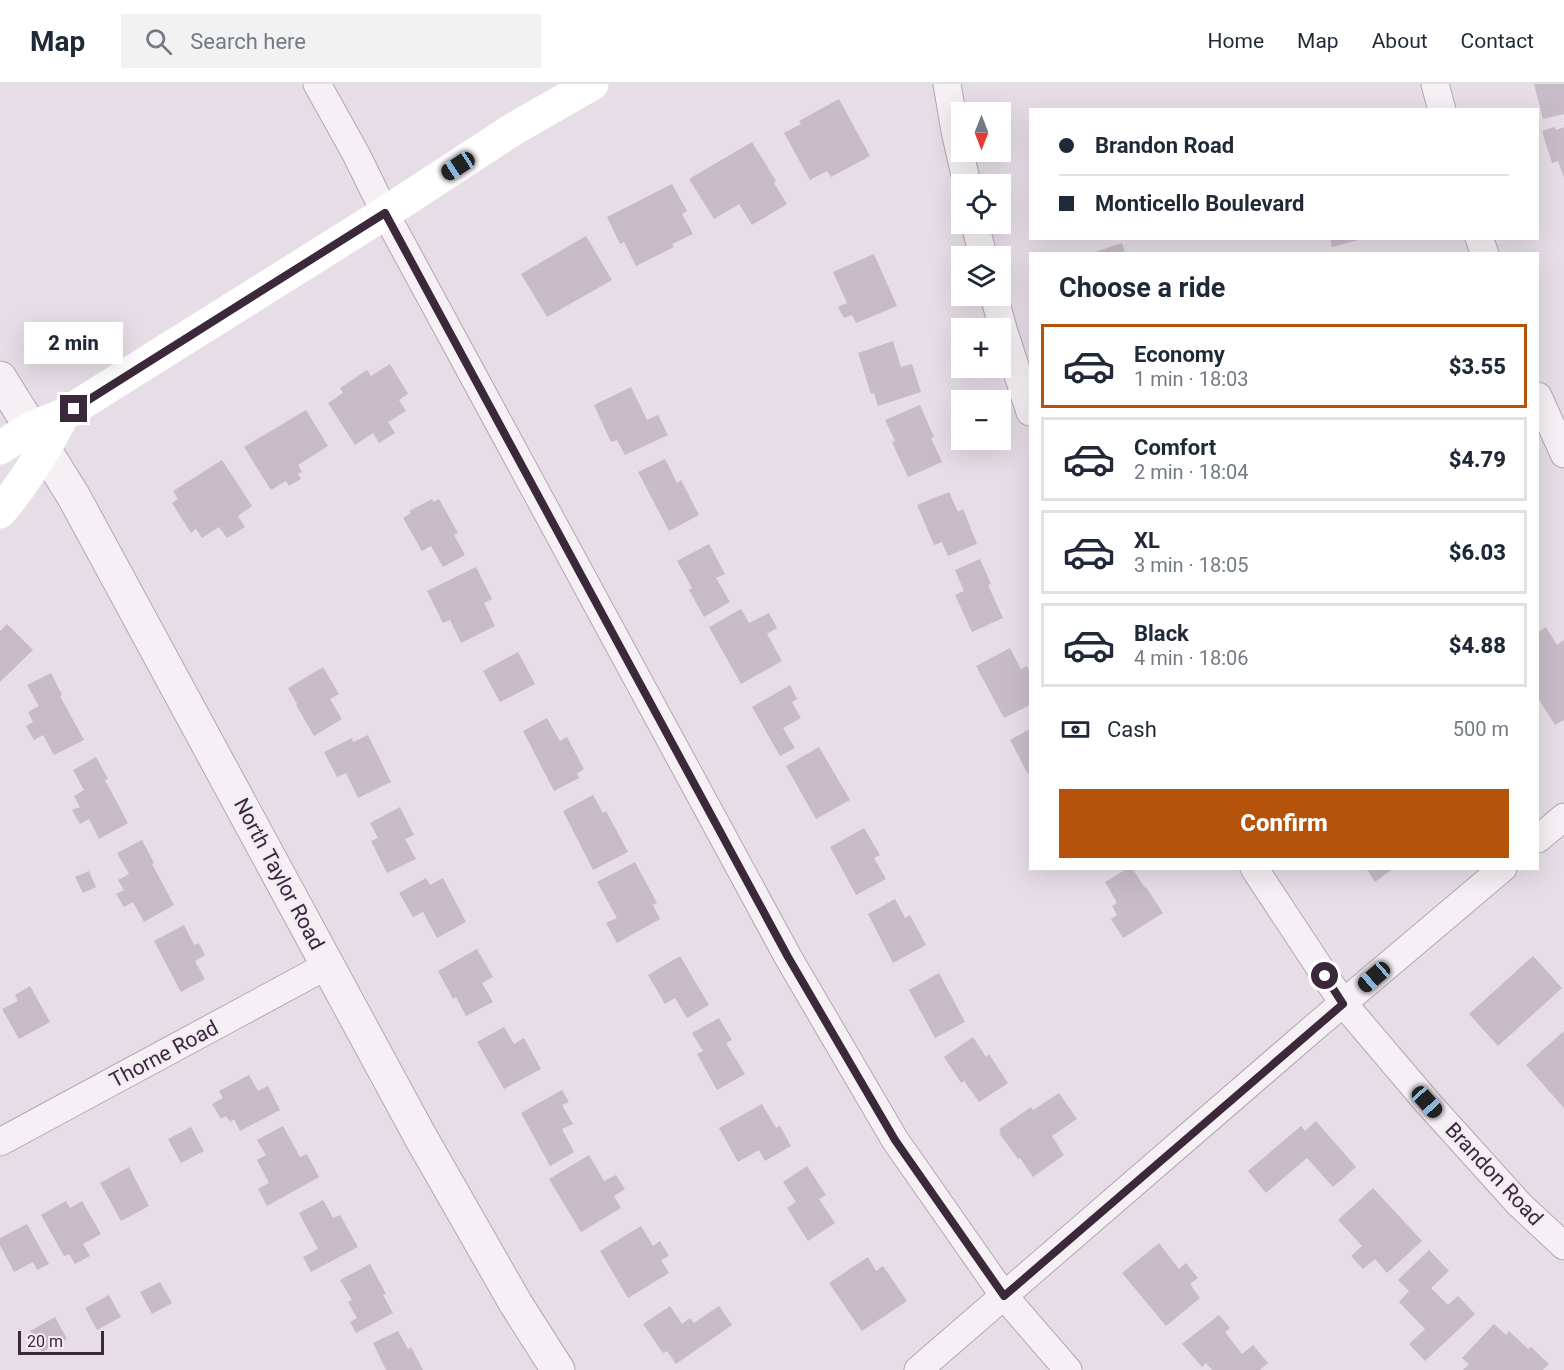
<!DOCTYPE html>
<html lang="en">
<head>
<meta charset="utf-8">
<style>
  :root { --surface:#fff; --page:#f2f2f3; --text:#1f2937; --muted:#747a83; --line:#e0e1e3; --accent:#b45309 }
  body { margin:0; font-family:Roboto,sans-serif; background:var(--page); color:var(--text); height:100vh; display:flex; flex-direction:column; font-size:22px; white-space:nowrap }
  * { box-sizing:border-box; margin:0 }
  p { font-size:20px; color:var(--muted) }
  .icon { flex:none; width:33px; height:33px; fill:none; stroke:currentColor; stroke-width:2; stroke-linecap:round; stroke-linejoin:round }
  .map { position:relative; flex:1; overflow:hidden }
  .panel { position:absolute; left:1029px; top:168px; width:510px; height:618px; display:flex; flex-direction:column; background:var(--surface); border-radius:0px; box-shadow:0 6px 24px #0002 }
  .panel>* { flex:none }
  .banner { position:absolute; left:1029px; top:24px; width:510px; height:132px; border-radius:0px; box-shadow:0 6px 24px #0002; display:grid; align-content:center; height:132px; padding:0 30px; background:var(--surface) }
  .needle { width:39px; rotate:180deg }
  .fabs { position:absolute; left:951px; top:18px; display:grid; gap:12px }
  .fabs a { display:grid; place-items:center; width:60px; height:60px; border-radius:0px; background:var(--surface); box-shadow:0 6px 24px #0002; font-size:30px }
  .scale { position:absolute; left:18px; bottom:15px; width:86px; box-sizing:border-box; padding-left:6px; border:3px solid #3c283b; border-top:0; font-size:16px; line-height:21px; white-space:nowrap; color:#3c283b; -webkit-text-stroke:4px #f4ecf4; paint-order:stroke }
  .end { position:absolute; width:27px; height:27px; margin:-14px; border:8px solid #3c283b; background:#fff; box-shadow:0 0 0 3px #fff }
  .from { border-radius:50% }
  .bubble { position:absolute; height:42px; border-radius:0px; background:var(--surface); box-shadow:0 6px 24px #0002; font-size:20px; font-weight:800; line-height:42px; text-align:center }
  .car { position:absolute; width:18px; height:36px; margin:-18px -9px; border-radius:8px; box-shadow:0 0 4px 2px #0007; background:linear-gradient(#222 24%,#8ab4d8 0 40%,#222 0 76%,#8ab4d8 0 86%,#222 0) }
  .banner b { display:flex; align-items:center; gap:21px; height:57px; font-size:22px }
  .banner b+b { border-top:2px solid var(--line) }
  .banner i { width:15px; height:15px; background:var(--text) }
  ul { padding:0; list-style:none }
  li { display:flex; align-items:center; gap:18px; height:84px; margin:0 12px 9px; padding:0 18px; border:3px solid var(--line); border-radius:0px }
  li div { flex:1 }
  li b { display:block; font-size:22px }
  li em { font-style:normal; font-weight:800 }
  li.current { border-color:var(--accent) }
  li>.icon { width:54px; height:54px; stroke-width:1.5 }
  h2 { padding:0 30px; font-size:27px; line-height:72px }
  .pay { display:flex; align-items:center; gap:15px; height:66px; padding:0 30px; font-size:22px }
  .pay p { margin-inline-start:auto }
  .button { display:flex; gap:12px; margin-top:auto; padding:12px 30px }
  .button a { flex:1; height:69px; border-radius:0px; background:var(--accent); color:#fff; font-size:24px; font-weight:800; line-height:69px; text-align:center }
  header { display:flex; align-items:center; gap:36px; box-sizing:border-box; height:84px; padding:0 30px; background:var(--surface); border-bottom:2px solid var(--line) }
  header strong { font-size:28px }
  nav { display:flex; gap:33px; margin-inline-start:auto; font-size:21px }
  .search { width:420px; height:54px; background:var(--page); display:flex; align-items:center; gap:15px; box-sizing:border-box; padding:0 21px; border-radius:0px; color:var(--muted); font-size:22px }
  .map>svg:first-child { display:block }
  .building { fill:#c8bbc8 }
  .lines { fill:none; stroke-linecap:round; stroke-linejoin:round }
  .minor-casing { stroke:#b3a7b3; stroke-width:29 }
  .tertiary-casing { stroke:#b3a7b3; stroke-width:35 }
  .minor { stroke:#f5f0f4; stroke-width:27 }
  .tertiary { stroke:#f5f0f4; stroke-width:33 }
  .secondary { stroke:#fff; stroke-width:33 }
  .route { stroke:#3c283b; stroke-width:8 }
  .labels { text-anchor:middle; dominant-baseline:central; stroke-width:5; stroke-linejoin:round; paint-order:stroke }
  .street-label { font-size:21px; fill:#3c283b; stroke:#f4ecf4 }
</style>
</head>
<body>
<header>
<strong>Map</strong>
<div class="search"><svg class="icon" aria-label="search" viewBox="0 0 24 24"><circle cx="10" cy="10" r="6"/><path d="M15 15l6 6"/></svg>Search here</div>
<nav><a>Home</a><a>Map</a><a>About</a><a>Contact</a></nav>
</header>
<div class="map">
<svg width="1564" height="1286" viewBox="0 0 1564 1286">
  <rect width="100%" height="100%" fill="#e6dde6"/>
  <g class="building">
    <path d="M1534,0H1564V30L1543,35Z"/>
    <path d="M839,15L870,72L831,93L827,87L810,96L784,49L801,40L799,37Z"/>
    <path d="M1555,43L1556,46L1564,43V94L1558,77L1552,79L1542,47Z"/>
    <path d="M752,58L776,97L774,99L787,120L752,141L739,120L714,135L689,95Z"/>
    <path d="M672,100L687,127L682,130L693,150L672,160L674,163L636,182L624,158L620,160L607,133Z"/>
    <path d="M586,152L612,196L547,233L521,190Z"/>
    <path d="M1330,154H1362V155L1332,163Z"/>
    <path d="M1122,159L1125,170H1092V169Z"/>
    <path d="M874,170L897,222L856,239L852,231L844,234L838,223L847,219L833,188Z"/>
    <path d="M893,257L901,283L912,280L921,308L878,322L874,309L871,310L858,269Z"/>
    <path d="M390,280L408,310L399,316L406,327L388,338L395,349L379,359L373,349L355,361L328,319L343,309L340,304L367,286L371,292Z"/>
    <path d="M631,303L647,336L658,331L668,351L625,371L617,356L611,358L594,321Z"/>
    <path d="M920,321L934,353L931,354L942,378L908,393L892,358L895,357L885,336Z"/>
    <path d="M306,326L328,362L298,381L302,388L298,390L301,395L289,402L286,397L271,406L244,363Z"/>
    <path d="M665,375L677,399L681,396L699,431L669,447L638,388Z"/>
    <path d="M222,376L252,422L238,432L245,443L227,454L219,443L202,454L196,445L191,449L172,419L178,415L173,407Z"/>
    <path d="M949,408L958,428L963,425L977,460L948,472L942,458L934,461L917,421Z"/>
    <path d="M432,415L434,418L439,415L458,449L454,451L465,471L443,483L431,462L422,467L403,434L411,429L409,427Z"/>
    <path d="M709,460L725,490L716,494L730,518L704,533L689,506L692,504L677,477Z"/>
    <path d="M980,475L991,500L988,501L1003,534L972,548L955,511L964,507L955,486Z"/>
    <path d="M476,483L492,515L484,519L495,542L461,559L450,536L443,539L427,507Z"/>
    <path d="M741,525L749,539L769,529L777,544L767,550L782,577L741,600L709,543Z"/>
    <path d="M7,540L33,566L0,598V547Z"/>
    <path d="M1546,543L1557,561L1564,556V636L1555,641L1538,614V548Z"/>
    <path d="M1010,564L1021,585L1027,582L1030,588V621L1004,634L976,582Z"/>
    <path d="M518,568L535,600L500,618L483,587Z"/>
    <path d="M323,583L339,610L330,615L342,635L314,652L296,621L297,620L288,604Z"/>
    <path d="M51,589L62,611L60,612L84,656L54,671L43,651L34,656L26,642L33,638L28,628L39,622L27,601Z"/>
    <path d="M790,601L797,615L792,618L801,634L783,644L795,664L780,672L752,623Z"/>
    <path d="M547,634L560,657L567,653L584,685L577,690L579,694L554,707L523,647Z"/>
    <path d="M1030,645V688L1028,690L1010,656Z"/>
    <path d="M368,651L391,698L358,714L346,689L337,693L324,668L352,654L353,658Z"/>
    <path d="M819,663L850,716L816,735L786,682Z"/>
    <path d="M96,673L108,695L105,696L128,739L99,755L89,735L80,740L72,726L80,723L74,712L84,706L73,686Z"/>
    <path d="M593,711L603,729L606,727L628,768L593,786L563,727Z"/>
    <path d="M400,723L414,751L405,755L416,775L387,789L371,757L378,754L370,739Z"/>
    <path d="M864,744L880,771L874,774L886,795L856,811L830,763Z"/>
    <path d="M142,756L154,779L152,780L174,821L144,838L133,818L124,823L116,810L124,806L118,796L129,790L117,769Z"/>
    <path d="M635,778L657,819L653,821L660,835L617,859L606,839L617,834L597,798Z"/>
    <path d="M1128,784H1132L1145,804L1146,803L1163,829L1123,854L1111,835L1117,831L1112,822L1117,819L1105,798Z"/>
    <path d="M1366,784H1394L1375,798Z"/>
    <path d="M89,787L96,803L83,809L75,793Z"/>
    <path d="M426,794L430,801L443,794L466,838L437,854L423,828L413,833L399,809Z"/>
    <path d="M895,815L905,834L910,831L926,861L893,879L868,830Z"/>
    <path d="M184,841L194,861L199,859L205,871L195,877L205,895L181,908L154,857Z"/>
    <path d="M477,865L493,893L482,899L493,918L466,932L456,913L453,915L438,887Z"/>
    <path d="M680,872L709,921L687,934L675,914L665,920L648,891Z"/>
    <path d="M1533,872L1562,904L1498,962L1469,930Z"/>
    <path d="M939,889L965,938L935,954L909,906Z"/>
    <path d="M30,902L50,938L19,955L2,925L18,917L15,911Z"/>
    <path d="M719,934L732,956L726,959L745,990L717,1006L697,970L703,967L692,949Z"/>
    <path d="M504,943L514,960L524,954L541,985L504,1005L477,958Z"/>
    <path d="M1564,947V1024L1526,981Z"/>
    <path d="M973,953L986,973L989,970L1008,999L979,1018L964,997L961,999L944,973Z"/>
    <path d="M249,991L258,1007L268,1002L280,1026L240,1047L234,1035L230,1038L226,1032L221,1035L212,1020L223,1014L219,1007Z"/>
    <path d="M562,1006L569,1018L562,1021L573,1040L562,1045L574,1068L550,1082L521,1029Z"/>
    <path d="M1059,1009L1077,1035L1052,1052L1064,1071L1033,1093L1020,1074L1018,1075L999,1049L1001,1048L999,1045L1031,1023L1033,1026Z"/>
    <path d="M762,1020L776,1044L780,1042L791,1062L765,1077L759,1066L738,1078L719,1044Z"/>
    <path d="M1316,1037L1356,1083L1333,1103L1307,1074L1266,1109L1248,1087L1301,1042L1305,1047Z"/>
    <path d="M283,1042L300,1073L307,1070L319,1093L267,1122L258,1105L269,1099L257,1076L266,1071L257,1056Z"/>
    <path d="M191,1043L204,1067L181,1079L168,1055Z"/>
    <path d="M589,1071L604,1097L616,1091L625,1105L614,1112L621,1124L581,1148L549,1095Z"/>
    <path d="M807,1082L826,1111L819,1115L835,1139L808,1157L787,1124L796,1118L783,1098Z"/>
    <path d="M129,1083L149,1122L121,1137L100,1099Z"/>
    <path d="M1373,1104L1422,1157L1387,1189L1375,1175L1363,1185L1351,1172L1362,1162L1338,1136Z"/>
    <path d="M323,1116L333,1134L340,1131L358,1163L311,1188L303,1173L318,1165L299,1129Z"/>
    <path d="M66,1117L70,1124L82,1117L101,1150L83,1160L90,1172L75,1180L69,1170L64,1172L41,1131Z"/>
    <path d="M27,1140L49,1180L37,1186L33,1178L14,1188L0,1161V1154Z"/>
    <path d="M641,1142L653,1162L660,1157L669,1172L661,1176L669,1189L628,1214L600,1167Z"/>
    <path d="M1159,1159L1179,1185L1186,1179L1198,1194L1190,1200L1200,1214L1166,1242L1122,1189Z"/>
    <path d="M1429,1166L1449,1187L1431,1204L1448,1221L1458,1212L1475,1230L1425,1277L1409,1260L1425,1245L1399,1218L1409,1207L1398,1196Z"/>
    <path d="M868,1173L876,1187L883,1182L907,1217L862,1247L829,1199Z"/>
    <path d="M370,1180L386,1210L383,1211L393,1229L356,1249L350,1238L357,1234L348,1218L352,1216L340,1196Z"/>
    <path d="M160,1198L172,1219L152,1230L140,1208Z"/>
    <path d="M109,1211L121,1233L97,1246L85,1224Z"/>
    <path d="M670,1222L682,1240L690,1234L694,1239L719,1222L732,1241L676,1280L667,1267L663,1269L643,1240Z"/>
    <path d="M1219,1231L1230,1244L1225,1248L1242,1270L1253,1261L1268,1279L1260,1286H1212L1206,1279L1202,1283L1182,1260Z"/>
    <path d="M55,1233L67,1255L42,1268L30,1247Z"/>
    <path d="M1494,1240L1506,1251L1509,1247L1528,1265L1531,1263L1549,1280L1543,1286H1463L1469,1280L1462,1274Z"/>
    <path d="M398,1247L408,1265L411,1263L423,1286H386L373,1259Z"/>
  </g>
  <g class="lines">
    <g class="minor-casing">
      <g id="minor">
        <path d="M317,0L356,70L385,129L788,873L895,1056L1004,1212L1068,1286"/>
        <path d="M947,0L955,47L967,100"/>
        <path d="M1435,0L1442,26"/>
        <path d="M975,140L983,172"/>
        <path d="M1479,154L1485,170"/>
        <path d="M994,212L1004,248L1030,328"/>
        <path d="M1538,312L1564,370"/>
        <path d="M1538,755L1564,733"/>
        <path d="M1254,784L1343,919L1427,1018L1519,1120L1564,1162"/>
        <path d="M0,1058L328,881"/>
        <path d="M918,1286L1316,942L1503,784"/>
      </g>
    </g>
    <g class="tertiary-casing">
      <path id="tertiary" d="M0,294L74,413L420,1052L516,1220L558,1286"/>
    </g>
    <use href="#minor" class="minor"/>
    <use href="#tertiary" class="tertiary"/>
    <g class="secondary">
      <path d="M0,364L31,344L63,331L385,129L512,46L592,0"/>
      <path d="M0,428C25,399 45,365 63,331"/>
    </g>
  </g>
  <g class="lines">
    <path class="route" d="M74,325L385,129L788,873L895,1056L1004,1212L1343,920L1325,892"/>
  </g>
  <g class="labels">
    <g class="street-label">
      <text transform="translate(279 790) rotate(62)">North Taylor Road</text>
      <text transform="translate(164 970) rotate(-28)">Thorne Road</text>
      <text transform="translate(1494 1090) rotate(47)">Brandon Road</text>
    </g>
  </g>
</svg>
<div class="fabs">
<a><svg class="needle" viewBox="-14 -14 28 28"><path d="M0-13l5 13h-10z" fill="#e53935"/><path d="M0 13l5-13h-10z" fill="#747a83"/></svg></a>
<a><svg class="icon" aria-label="locate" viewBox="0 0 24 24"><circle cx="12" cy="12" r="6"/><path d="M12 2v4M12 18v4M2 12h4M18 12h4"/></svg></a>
<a><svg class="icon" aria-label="layers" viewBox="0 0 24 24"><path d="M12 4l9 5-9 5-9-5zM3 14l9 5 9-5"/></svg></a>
<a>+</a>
<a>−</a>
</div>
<div class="scale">20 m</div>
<i class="end from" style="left:1325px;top:892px"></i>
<i class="end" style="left:74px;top:325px"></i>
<div class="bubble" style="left:24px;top:238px;width:99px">2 min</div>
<i class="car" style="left:458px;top:82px;rotate:237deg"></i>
<i class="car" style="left:1374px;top:893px;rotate:229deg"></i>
<i class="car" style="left:1427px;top:1018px;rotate:138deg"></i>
<div class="banner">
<b><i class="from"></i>Brandon Road</b>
<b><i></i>Monticello Boulevard</b>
</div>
<section class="panel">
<h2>Choose a ride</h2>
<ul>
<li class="current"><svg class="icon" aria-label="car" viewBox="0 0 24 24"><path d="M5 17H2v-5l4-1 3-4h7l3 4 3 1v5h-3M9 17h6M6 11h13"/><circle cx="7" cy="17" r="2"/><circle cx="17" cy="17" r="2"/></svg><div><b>Economy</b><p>1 min · 18:03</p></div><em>$3.55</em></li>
<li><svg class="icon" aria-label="car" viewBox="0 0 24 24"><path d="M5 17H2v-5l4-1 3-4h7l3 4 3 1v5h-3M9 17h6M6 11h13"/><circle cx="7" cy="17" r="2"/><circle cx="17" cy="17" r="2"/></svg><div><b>Comfort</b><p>2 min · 18:04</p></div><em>$4.79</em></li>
<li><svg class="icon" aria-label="car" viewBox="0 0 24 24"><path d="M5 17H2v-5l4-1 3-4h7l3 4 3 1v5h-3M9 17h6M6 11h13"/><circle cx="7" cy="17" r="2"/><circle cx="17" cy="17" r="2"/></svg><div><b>XL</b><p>3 min · 18:05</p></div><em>$6.03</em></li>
<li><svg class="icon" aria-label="car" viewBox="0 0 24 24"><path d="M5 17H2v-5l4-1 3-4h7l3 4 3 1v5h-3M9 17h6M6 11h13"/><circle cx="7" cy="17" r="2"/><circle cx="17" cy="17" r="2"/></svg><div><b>Black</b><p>4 min · 18:06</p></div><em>$4.88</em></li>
</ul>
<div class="pay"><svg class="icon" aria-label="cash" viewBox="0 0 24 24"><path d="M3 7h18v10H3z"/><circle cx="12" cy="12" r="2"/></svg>Cash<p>500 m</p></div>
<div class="button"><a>Confirm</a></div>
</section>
</div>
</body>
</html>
